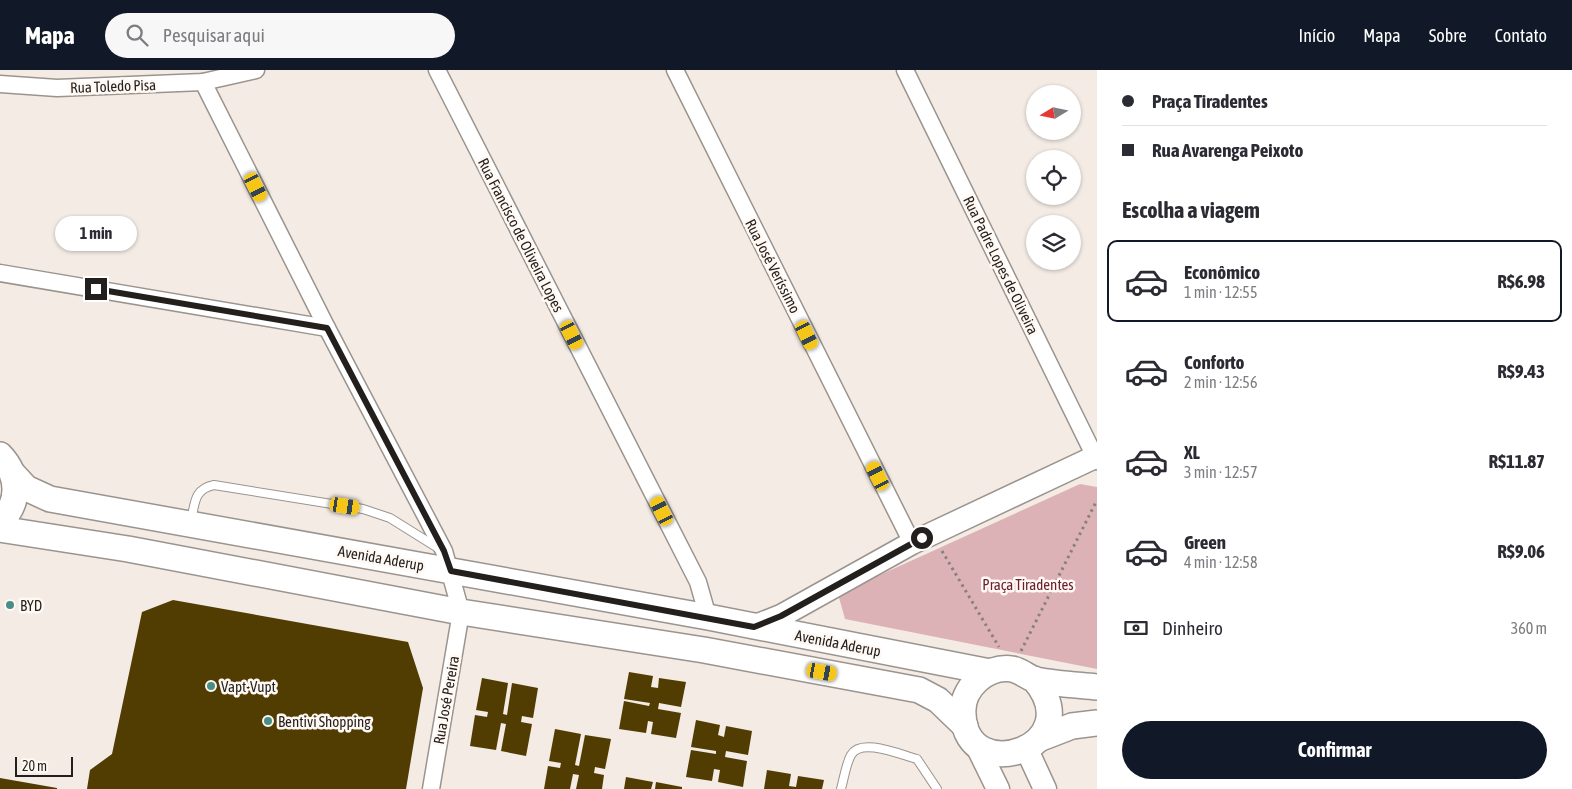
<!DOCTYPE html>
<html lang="pt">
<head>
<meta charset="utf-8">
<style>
  :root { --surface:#fff; --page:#f7f7f7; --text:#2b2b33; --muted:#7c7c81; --line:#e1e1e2; --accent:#111827 }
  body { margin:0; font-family:"Asap Condensed",sans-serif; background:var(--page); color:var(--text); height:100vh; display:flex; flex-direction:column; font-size:19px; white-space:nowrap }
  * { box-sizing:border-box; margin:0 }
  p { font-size:16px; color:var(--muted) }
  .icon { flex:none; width:28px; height:28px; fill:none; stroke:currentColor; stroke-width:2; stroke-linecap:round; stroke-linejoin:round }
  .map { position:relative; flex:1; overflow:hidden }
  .drawer { display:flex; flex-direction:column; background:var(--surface); width:475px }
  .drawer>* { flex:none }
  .banner { display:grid; align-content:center; height:110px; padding:0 25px; background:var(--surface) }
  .needle { width:32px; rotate:260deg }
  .buttons { position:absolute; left:1026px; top:15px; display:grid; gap:10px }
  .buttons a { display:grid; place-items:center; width:55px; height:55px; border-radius:50%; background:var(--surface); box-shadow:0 1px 4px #0004; font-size:25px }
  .scale { position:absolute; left:15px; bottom:12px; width:58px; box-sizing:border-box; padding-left:5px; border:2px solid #221f1d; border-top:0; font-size:14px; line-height:18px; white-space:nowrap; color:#221f1d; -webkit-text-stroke:4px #fff8f3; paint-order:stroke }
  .end { position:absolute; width:22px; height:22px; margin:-11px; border:6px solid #221f1d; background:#fff; box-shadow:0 0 0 2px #fff }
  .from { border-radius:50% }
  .bubble { position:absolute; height:35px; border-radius:18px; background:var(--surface); box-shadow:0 1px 4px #0004; font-size:16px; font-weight:700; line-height:35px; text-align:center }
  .car { position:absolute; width:15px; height:30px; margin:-15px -8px; border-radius:6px; box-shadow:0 0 4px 1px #0007; background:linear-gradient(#f5c518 24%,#345 0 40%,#f5c518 0 76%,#345 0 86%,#f5c518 0) }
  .banner b { display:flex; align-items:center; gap:18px; height:48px; font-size:19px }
  .banner b+b { border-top:1px solid var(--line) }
  .banner i { width:12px; height:12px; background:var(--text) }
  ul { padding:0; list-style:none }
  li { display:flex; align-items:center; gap:15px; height:82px; margin:0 10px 8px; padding:0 15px; border:2px solid transparent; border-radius:10px }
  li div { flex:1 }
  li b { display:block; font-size:19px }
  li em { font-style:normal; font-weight:700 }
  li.selected { border-color:var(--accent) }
  li>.icon { width:45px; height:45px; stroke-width:1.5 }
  h2 { padding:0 25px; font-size:22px; line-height:60px }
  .pay { display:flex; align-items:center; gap:12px; height:55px; padding:0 25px; font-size:19px }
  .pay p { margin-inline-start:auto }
  .cta { display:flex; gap:10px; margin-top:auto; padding:10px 25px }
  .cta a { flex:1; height:58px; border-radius:30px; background:var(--accent); color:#fff; font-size:20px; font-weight:700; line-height:58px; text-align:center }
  header { display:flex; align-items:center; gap:30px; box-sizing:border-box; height:70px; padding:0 25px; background:var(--accent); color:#fff }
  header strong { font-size:24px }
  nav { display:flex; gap:28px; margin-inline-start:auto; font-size:18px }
  .search { width:350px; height:45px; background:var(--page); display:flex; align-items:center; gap:12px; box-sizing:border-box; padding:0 18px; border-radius:28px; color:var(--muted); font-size:19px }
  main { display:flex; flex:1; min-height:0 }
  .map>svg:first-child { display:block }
  .green { fill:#ddb2b6 }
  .building { fill:#513c01 }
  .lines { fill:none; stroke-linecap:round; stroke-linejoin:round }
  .lane-casing { stroke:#9b948e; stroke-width:10 }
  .street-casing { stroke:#9b948e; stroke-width:19 }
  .secondary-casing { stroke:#9b948e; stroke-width:25 }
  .primary-casing { stroke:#9b948e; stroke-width:28 }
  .path { stroke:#86817c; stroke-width:3; stroke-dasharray:2.5 4; stroke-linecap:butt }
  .lane { stroke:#fff; stroke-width:8 }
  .street { stroke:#fff; stroke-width:16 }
  .secondary { stroke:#fff; stroke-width:22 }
  .primary { stroke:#fff; stroke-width:25 }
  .route { stroke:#221f1d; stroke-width:6 }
  .poi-dot { fill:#488e86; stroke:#fff8f3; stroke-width:2 }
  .labels { text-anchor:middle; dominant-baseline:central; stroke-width:5; stroke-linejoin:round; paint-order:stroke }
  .street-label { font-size:15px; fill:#221f1d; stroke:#fff8f3 }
  .park-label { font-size:15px; fill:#6a202f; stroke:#fff8f3 }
  .poi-label { font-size:15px; fill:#221f1d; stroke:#fff8f3; text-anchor:start }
</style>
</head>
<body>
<header>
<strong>Mapa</strong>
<div class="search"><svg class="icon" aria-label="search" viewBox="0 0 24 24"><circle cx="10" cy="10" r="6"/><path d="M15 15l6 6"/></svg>Pesquisar aqui</div>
<nav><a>Início</a><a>Mapa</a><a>Sobre</a><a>Contato</a></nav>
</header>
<main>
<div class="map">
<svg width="1097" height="719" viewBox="0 0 1097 719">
  <rect width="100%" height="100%" fill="#f3ebe4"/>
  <path class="green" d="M1080,414L1097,417V599L845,549L838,524Z"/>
  <g class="building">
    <path d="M173,530L408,572L423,618L406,719H87L90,700L112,684L142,542Z"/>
    <path d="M629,602L653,606L651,617L658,618L659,608L686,612L681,637L659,633L658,639L681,643L676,668L651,664L653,652L648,651L646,663L619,659L624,631L649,636L650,633L624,629Z"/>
    <path d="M482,608L508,613L503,644L507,645L512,613L538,618L533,648L522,646L521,652L532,654L526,686L501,681L506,654L501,653L496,680L470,676L475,645L487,647L488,642L476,640Z"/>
    <path d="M696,650L720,655L718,665L724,667L726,656L752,661L748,685L726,681L725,687L747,691L743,717L718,712L720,700L714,699L712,711L686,707L691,680L716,684V681L691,677Z"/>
    <path d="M555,659L581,664L575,695L579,696L585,665L611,669L605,699L595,697L594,703L604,705L602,719H576L579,705L573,704L570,719H544L548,696L560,698L561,693L549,691Z"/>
    <path d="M767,700L791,704L789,716L796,717L798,706L824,710L822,719H764Z"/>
    <path d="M626,707L653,712L651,719H624Z"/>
    <path d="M0,708L57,718V719H0Z"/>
    <path d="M656,712L682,717V719H655Z"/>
  </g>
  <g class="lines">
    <g class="lane-casing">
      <g id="lane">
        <path d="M191,451C195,433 194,419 214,415L363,439L390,448L438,478"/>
        <path d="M841,719C844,708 846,694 851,685C861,667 901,685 917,689L937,719"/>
      </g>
    </g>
    <g class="street-casing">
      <g id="street">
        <path d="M437,0L698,512L708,547"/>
        <path d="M675,0L912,473"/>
        <path d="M905,0L1097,391"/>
        <path d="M203,12L327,258L444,481L461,542L431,719"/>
        <path d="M0,14L57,18L203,12L256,0"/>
        <path d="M0,203L327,258"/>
      </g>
    </g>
    <g class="secondary-casing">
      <g id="secondary">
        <path d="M753,557L781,546L912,473L1097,386"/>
        <path d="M976,674L998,719"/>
        <path d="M1027,680L1045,719"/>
      </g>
    </g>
    <g class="primary-casing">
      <g id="primary">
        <path d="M0,385C19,405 21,432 0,452"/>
        <path d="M14,405L26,418L50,429L708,547L990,602"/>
        <path d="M0,459L128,479L461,542L704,580L919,620L938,630L965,656"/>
        <path d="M1034,609C1092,677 966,719 963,644C961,618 987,595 1012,599C1022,601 1028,608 1036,610C1056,614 1077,615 1097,617"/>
        <path d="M1041,668L1072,656L1097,653"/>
      </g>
    </g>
    <g class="path">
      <path d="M942,481L999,577"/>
      <path d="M1021,581L1097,430"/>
    </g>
    <use href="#lane" class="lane"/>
    <use href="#street" class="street"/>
    <use href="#secondary" class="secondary"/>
    <use href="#primary" class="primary"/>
  </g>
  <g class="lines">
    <path class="route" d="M96,219L327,258L444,481L451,501L754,557L781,546L922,468"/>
  </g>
  <g class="poi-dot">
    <circle cx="10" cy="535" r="5"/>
    <circle cx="211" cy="616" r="5"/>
    <circle cx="268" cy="651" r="5"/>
  </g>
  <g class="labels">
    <g class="street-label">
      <text transform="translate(113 16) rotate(-2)">Rua Toledo Pisa</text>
      <text transform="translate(521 165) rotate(63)">Rua Francisco de Oliveira Lopes</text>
      <text transform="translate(1001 195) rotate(64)">Rua Padre Lopes de Oliveira</text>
      <text transform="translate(773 196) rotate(63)">Rua José Veríssimo</text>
      <text transform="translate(381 488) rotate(10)">Avenida Aderup</text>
      <text transform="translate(838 573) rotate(11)">Avenida Aderup</text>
      <text transform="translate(446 630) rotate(-80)">Rua José Pereira</text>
    </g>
    <g class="park-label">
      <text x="1028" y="514">Praça Tiradentes</text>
    </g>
    <g class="poi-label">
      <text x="20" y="535">BYD</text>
      <text x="221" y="616">Vapt-Vupt</text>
      <text x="278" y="651">Bentivi Shopping</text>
    </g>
  </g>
</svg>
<div class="buttons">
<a><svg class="needle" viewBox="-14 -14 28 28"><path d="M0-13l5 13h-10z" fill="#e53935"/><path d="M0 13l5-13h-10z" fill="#7c7c81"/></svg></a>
<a><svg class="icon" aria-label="locate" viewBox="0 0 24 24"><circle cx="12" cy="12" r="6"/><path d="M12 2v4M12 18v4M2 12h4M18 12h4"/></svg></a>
<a><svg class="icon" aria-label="layers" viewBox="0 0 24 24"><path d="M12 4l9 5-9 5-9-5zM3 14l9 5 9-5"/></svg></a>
</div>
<div class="scale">20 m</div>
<i class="end from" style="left:922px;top:468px"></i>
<i class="end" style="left:96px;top:219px"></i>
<div class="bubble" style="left:55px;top:146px;width:82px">1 min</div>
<i class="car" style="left:256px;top:117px;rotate:153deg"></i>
<i class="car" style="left:572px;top:265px;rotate:153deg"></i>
<i class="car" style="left:807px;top:265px;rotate:154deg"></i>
<i class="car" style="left:878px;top:406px;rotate:333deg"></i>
<i class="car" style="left:345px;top:436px;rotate:99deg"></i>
<i class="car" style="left:662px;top:441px;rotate:333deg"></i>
<i class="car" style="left:822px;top:602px;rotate:100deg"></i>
</div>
<section class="drawer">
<div class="banner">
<b><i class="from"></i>Praça Tiradentes</b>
<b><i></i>Rua Avarenga Peixoto</b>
</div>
<h2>Escolha a viagem</h2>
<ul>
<li class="selected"><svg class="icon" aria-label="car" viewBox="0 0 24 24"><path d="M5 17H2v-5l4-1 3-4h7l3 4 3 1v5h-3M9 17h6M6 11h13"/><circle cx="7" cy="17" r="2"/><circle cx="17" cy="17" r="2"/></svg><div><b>Econômico</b><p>1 min · 12:55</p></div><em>R$6.98</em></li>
<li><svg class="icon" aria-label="car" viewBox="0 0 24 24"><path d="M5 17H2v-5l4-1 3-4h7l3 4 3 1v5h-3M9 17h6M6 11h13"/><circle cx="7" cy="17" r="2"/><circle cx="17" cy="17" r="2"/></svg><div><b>Conforto</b><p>2 min · 12:56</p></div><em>R$9.43</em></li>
<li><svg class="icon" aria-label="car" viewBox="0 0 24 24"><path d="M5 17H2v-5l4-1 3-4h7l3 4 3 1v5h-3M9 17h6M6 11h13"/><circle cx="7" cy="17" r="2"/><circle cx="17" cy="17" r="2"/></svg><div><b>XL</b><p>3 min · 12:57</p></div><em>R$11.87</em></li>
<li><svg class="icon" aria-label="car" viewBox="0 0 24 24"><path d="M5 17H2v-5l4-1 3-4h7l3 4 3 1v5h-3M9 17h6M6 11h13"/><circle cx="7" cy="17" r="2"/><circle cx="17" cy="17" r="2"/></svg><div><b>Green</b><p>4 min · 12:58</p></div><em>R$9.06</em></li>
</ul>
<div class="pay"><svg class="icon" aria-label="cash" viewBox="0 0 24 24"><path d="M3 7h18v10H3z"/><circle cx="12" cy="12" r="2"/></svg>Dinheiro<p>360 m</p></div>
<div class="cta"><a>Confirmar</a></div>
</section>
</main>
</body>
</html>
